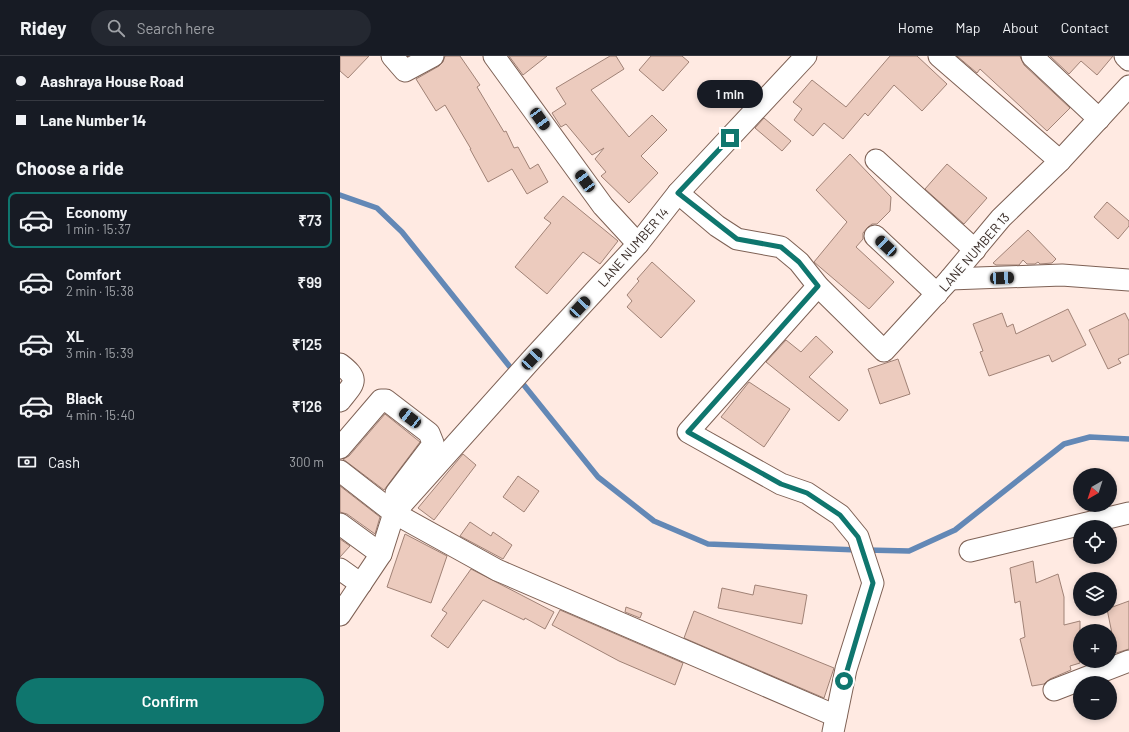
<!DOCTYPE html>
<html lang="en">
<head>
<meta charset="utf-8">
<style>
  :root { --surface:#171b24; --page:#242831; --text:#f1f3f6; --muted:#9ea1a6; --line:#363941; --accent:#0f766e }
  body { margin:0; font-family:Barlow,sans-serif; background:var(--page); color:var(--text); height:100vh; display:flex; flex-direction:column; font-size:15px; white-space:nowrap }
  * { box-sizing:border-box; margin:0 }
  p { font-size:13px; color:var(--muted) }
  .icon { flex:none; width:22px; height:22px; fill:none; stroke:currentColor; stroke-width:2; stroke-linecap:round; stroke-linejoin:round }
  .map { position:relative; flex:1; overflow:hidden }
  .sheet { display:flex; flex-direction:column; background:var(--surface); width:340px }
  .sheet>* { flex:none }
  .guide { display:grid; align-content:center; height:88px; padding:0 16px; background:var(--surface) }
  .needle { width:26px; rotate:219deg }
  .buttons { position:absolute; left:733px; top:412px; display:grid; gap:8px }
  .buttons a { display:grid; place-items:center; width:44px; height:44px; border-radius:50%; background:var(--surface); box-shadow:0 2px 6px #0003; font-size:20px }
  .end { position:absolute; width:18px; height:18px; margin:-9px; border:5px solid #0f766e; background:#fff; box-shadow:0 0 0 2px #fff }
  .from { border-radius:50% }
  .bubble { position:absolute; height:28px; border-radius:14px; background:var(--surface); box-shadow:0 2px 6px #0003; font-size:13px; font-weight:600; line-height:28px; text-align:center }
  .car { position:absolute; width:12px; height:24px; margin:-12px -6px; border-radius:5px; box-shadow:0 0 3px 1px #0007; background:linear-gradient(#222 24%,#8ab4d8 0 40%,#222 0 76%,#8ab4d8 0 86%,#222 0) }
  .guide b { display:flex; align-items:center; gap:14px; height:38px; font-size:15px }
  .guide b+b { border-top:1px solid var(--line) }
  .guide i { width:10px; height:10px; background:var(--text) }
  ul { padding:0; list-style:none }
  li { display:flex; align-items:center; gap:12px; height:56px; margin:0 8px 6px; padding:0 8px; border:2px solid transparent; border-radius:8px }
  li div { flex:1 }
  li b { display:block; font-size:15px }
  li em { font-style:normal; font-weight:600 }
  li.current { border-color:var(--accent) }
  li>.icon { width:36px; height:36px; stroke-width:1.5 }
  h2 { padding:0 16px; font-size:18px; line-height:48px }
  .pay { display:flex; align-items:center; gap:10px; height:44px; padding:0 16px; font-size:15px }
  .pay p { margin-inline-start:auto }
  .primary-button { display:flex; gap:8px; margin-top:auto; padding:8px 16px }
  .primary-button a { flex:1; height:46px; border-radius:24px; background:var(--accent); color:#fff; font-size:16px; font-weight:600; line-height:46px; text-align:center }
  header { display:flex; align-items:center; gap:24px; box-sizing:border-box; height:56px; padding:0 20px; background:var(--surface); border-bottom:1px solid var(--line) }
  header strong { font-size:19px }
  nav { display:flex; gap:22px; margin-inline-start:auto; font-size:14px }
  .search { width:280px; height:36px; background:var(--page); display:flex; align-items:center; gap:10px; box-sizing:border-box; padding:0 14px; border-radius:22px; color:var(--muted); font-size:15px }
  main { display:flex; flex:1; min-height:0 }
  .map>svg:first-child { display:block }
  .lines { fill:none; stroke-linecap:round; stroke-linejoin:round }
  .stream { stroke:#6388b6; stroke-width:5.5 }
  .building { fill:#eccbbe; stroke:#a08276 }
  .street-casing { stroke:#7e6155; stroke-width:23 }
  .street { stroke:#fff; stroke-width:21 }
  .route { stroke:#0f766e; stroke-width:5 }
  .labels { text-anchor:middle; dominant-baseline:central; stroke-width:3; stroke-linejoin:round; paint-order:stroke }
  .street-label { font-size:13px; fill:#362924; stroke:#fcfcfc }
</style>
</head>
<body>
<header>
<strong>Ridey</strong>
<div class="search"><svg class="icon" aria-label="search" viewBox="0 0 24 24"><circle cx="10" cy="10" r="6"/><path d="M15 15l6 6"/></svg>Search here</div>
<nav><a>Home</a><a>Map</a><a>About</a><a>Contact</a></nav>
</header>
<main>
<section class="sheet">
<div class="guide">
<b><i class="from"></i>Aashraya House Road</b>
<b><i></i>Lane Number 14</b>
</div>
<h2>Choose a ride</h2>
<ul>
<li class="current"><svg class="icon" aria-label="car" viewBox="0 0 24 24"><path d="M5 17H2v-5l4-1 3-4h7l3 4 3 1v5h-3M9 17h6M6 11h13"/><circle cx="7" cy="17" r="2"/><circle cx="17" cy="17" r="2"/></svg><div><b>Economy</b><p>1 min · 15:37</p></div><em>₹73</em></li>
<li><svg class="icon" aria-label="car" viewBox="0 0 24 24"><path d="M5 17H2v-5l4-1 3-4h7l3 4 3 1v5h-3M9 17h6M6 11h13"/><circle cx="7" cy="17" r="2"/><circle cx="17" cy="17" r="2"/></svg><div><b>Comfort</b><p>2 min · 15:38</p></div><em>₹99</em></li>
<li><svg class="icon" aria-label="car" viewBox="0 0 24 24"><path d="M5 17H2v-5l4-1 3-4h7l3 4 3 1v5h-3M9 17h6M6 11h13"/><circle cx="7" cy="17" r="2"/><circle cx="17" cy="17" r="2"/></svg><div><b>XL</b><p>3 min · 15:39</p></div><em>₹125</em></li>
<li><svg class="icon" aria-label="car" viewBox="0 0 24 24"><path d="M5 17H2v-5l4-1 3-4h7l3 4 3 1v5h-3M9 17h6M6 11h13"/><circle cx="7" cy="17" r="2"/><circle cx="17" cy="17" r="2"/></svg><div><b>Black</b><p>4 min · 15:40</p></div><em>₹126</em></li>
</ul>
<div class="pay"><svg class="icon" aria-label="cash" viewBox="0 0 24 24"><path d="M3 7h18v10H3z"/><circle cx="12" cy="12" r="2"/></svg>Cash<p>300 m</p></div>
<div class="primary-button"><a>Confirm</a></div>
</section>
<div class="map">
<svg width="789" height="676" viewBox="0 0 789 676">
  <rect width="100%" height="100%" fill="#ffeae2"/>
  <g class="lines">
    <g class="stream">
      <path d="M0,139L37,152L62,176L174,316"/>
      <path d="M179,323L258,421L314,465L368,488L518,494"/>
      <path d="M526,494L569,495L615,474L724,388L750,381L789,383"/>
    </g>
  </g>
  <g class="building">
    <path d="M0,0H29L8,22L0,15Z"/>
    <path d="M105,0H120L140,29L137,31L164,76L166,75L174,92L178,91L190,113L198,108L208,126L187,138L172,113L148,126L130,93H131L105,49L96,55L76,23L99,10L103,6Z"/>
    <path d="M169,0H207L183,19Z"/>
    <path d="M270,0H276L284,13L251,34L289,81L312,59L327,74L301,100L318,117L289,147L261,120L266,116L255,103L264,92L252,99L226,68L221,71L212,57L226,48L216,32Z"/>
    <path d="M311,0H342L349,6L323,35L299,14Z"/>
    <path d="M550,0H577L607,28L582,55L554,29L528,60L525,57L503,83L484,67L473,80L454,64L462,53L453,46L472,24L506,51Z"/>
    <path d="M617,0H680L684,9L730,52L707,75L640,13L637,17Z"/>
    <path d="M710,0H773L757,19L741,5L729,18Z"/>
    <path d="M424,62L451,85L442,95L415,72Z"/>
    <path d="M510,98L551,141L550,155L537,168H532L527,172L523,177V183L516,191L554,226L529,253L474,206L507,166L476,134Z"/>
    <path d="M607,108L647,142L624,168L585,133Z"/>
    <path d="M223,140L278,185L260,208L243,196L207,238L175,211L211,167L204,162Z"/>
    <path d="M767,146L789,165V170L778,183L754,161Z"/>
    <path d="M688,174L716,203L712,207L700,208L698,206L695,208H687L683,204L679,209H656L653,207Z"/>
    <path d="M312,206L355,245L321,282L287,251L292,245L287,239L299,225L297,223Z"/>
    <path d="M728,253L746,289L712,306L709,299L649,320L640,296L643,295L633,268L662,257L667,271L673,268L676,278Z"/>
    <path d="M785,257L789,265V298L778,303L781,307L768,313L749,274Z"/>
    <path d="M476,280L493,296L469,321L508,354L499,365L426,306L446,284L461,296Z"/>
    <path d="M558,303L570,338L540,348L528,313Z"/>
    <path d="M409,326L450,353L424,391L381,361Z"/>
    <path d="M45,358L80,386L44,434L3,403L9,400Z"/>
    <path d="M123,398L136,409L94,464L78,452Z"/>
    <path d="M178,420L199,435L184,456L163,441Z"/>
    <path d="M0,430L40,461L35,478L7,458L0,456Z"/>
    <path d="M130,466L151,480L153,476L172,489L163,503L120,480Z"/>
    <path d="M65,478L107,500L91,547L47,531Z"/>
    <path d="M0,483L10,490L0,501Z"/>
    <path d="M693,505L696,527L718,518L724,541V569L740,565V607L730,610L731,614L710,623L704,628L692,630L680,583L685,581L680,545L675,547L670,512Z"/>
    <path d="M131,513L214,556L205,573L185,562L184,564L143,544L108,592L91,580L107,557L102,554Z"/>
    <path d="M415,529L467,539L462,568L378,552L382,532L413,539Z"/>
    <path d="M789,545V593L776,597L767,553Z"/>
    <path d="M286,551L302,557L300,562L285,556Z"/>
    <path d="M220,554L343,607L335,629L279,605L212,569Z"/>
    <path d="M354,555L494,612L484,642L344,582Z"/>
  </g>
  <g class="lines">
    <g class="street-casing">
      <g id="street">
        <path d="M52,0L65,15L93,0"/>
        <path d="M154,0L263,150L298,188"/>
        <path d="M599,0L720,105"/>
        <path d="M692,0L759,63"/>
        <path d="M785,0L789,4"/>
        <path d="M536,104L635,194"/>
        <path d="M338,137L377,170L397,183L441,191L459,206L478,230L544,295L610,223L661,162L720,105L789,30"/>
        <path d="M535,180L597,238"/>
        <path d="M610,223L722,219L789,224"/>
        <path d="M478,230L348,376L441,428L467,437L500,459L518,481L533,527L506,613L493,676"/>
        <path d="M0,308C21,324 14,327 0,345"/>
        <path d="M0,392L41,344H46L89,377L93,387L91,391L56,437"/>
        <path d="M0,415L54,457L157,514L496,660"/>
        <path d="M0,468L41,498"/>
        <path d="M630,495L789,457"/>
        <path d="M0,513L21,528"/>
        <path d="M0,559L41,498L54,457L192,303L298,188L338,137L466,0"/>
        <path d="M714,634L789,605"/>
      </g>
    </g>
    <use href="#street" class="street"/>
  </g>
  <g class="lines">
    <path class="route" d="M390,82L338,137L397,183L441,191L459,206L478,230L348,376L441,428L467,437L500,459L518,481L533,527L504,625"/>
  </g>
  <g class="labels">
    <g class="street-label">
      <text transform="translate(293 191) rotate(-49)">LANE NUMBER 14</text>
      <text transform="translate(634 196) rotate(-49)">LANE NUMBER 13</text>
    </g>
  </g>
</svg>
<div class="buttons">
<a><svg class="needle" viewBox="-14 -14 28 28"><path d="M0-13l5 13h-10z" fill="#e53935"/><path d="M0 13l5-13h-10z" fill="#9ea1a6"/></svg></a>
<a><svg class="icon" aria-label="locate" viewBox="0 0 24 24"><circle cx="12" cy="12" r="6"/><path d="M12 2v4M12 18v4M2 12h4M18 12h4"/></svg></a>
<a><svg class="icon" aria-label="layers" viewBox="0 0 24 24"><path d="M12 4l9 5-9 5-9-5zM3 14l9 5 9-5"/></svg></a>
<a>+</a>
<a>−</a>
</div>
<i class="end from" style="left:504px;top:625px"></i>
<i class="end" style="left:390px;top:82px"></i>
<div class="bubble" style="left:357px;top:24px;width:66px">1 min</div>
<i class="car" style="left:200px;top:63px;rotate:144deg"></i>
<i class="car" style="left:245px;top:125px;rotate:324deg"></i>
<i class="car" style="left:546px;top:190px;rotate:313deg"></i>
<i class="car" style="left:662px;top:222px;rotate:87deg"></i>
<i class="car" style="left:240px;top:251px;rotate:43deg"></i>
<i class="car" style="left:192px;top:303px;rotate:43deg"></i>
<i class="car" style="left:70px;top:362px;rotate:308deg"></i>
</div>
</main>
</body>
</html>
